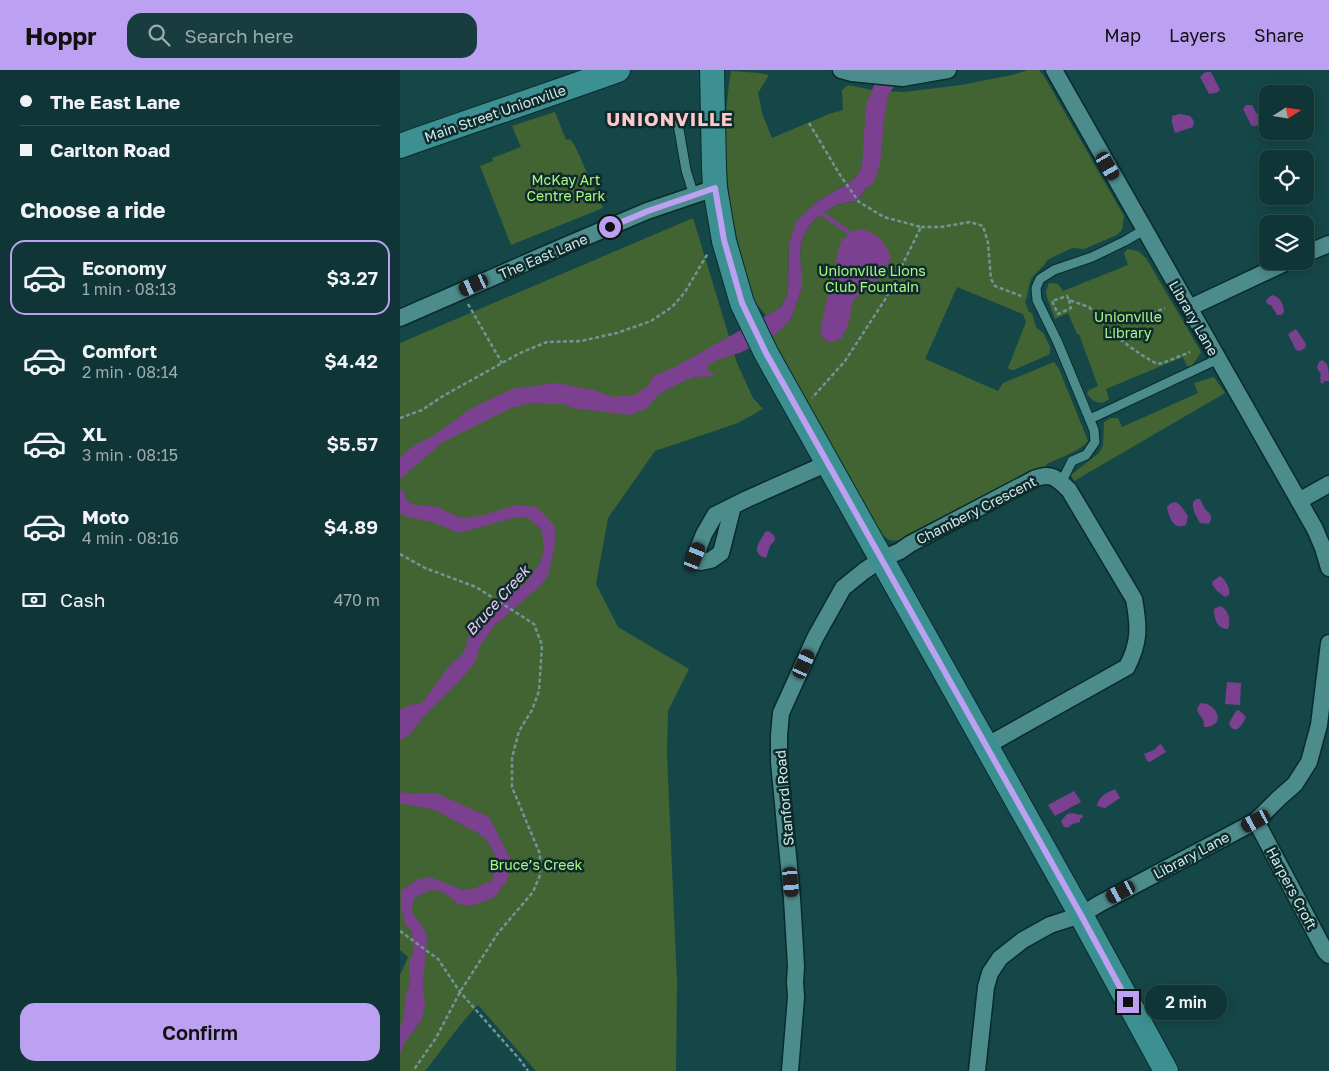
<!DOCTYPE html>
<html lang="en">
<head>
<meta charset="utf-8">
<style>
  :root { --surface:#103536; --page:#193d3e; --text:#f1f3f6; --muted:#9cabad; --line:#305051; --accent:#bca0f2 }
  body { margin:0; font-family:"Golos Text",sans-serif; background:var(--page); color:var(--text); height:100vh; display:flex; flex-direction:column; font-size:19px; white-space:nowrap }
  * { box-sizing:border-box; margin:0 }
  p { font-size:16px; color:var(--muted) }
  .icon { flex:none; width:28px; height:28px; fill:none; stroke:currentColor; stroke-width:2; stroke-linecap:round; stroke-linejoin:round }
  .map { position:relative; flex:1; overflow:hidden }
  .sheet { display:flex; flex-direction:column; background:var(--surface); width:400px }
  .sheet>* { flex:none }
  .guide { display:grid; align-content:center; height:110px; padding:0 20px; background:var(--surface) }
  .needle { width:32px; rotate:78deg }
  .fabs { position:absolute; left:859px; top:15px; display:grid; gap:10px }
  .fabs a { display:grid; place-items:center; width:55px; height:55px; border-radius:10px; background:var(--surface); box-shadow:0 2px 12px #0003,0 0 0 1px var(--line); font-size:25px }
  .end { position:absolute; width:22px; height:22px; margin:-11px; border:6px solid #bca0f2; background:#111; box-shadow:0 0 0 2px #111 }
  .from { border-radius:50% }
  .bubble { position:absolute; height:35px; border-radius:15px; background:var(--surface); box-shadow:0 2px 12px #0003,0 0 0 1px var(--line); font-size:16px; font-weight:600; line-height:35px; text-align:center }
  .car { position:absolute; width:15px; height:30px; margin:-15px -8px; border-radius:6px; box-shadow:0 0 4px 1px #0007; background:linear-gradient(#222 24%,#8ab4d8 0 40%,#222 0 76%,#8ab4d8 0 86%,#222 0) }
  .guide b { display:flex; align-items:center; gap:18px; height:48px; font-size:19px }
  .guide b+b { border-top:1px solid var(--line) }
  .guide i { width:12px; height:12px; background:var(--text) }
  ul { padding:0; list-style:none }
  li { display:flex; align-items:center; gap:15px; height:75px; margin:0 10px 8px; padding:0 10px; border:2px solid transparent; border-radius:15px }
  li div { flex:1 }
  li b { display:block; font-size:19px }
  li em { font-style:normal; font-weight:600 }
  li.selected { border-color:var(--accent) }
  li>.icon { width:45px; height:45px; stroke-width:1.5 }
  h2 { padding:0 20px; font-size:22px; line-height:60px }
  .pay { display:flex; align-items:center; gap:12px; height:55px; padding:0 20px; font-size:19px }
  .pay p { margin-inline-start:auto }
  .button { display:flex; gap:10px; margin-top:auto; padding:10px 20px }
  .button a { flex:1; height:58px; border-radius:15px; background:var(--accent); color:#111; font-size:20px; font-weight:600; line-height:58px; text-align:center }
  header { display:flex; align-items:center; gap:30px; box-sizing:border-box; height:70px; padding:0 25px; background:var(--accent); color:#111 }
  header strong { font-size:24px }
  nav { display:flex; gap:28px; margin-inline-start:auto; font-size:18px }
  .search { width:350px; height:45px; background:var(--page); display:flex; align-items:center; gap:12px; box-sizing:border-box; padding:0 18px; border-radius:15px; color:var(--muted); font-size:19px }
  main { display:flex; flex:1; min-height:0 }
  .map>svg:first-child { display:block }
  .green { fill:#426433 }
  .water { fill:#7b4090 }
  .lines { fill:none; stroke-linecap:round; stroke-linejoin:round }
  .stream { stroke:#7b4090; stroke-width:4.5 }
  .service-casing { stroke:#082b2c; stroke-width:11 }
  .minor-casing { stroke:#082b2c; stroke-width:19 }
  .secondary-casing { stroke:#082b2c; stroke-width:26 }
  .path { stroke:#6e9697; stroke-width:2.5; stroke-dasharray:4 2.5; stroke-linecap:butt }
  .service { stroke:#4d8c8d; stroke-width:9 }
  .minor { stroke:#4d8c8d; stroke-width:16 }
  .secondary { stroke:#3d9092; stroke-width:24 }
  .route { stroke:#bca0f2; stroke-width:6 }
  .labels { text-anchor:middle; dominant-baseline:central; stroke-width:5; stroke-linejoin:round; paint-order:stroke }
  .street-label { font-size:14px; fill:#cdecec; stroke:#102a2b }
  .park-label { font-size:14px; fill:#a9f885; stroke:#102a2b }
  .water-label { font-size:15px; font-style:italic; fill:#eccdf8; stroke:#102a2b }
  .district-label { font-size:19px; font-weight:bold; letter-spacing:1px; fill:#fec9cb; stroke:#102a2b }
</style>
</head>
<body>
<header>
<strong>Hoppr</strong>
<div class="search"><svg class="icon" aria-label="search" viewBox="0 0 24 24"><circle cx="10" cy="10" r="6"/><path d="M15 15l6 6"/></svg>Search here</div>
<nav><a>Map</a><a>Layers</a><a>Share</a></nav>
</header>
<main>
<section class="sheet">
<div class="guide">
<b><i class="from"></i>The East Lane</b>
<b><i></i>Carlton Road</b>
</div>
<h2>Choose a ride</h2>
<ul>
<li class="selected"><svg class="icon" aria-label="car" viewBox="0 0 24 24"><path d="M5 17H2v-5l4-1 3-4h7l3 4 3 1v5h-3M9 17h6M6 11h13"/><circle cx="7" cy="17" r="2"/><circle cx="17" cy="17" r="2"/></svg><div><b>Economy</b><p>1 min · 08:13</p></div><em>$3.27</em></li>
<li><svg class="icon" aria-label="car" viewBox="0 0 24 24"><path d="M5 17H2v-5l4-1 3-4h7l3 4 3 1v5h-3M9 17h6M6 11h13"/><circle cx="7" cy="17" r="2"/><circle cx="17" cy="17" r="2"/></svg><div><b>Comfort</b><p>2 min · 08:14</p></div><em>$4.42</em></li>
<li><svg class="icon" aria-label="car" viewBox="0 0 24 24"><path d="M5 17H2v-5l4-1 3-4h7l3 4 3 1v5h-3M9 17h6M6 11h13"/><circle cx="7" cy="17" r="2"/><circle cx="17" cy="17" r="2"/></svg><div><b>XL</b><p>3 min · 08:15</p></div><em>$5.57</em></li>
<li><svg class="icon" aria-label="car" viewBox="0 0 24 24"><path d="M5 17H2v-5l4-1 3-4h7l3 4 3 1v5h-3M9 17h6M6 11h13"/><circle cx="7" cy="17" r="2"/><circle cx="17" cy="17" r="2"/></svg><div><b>Moto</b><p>4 min · 08:16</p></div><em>$4.89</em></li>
</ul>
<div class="pay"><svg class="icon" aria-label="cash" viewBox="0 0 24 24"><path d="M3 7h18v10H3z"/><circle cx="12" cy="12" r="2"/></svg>Cash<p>470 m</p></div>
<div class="button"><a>Confirm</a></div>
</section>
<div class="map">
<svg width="929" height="1001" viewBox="0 0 929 1001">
  <rect width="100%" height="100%" fill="#154748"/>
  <g class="green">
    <path d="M628,0H639L644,6L724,146L722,160L717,165L684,179L672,178L647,190C643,199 633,203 630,212C628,219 628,225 625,232L629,242L632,243L636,257L644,264L650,277V283L648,285L614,300H611L608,298L626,252L623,244L557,217L525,289L598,321L603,313L654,292L659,299L688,371C682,380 657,389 647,394L644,399L617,408L502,469C491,473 486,469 479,461L370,267L391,249L402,217V203L400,190L401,171L407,159L413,151L422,144L436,135L451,132L460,127L465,119L473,114L462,97L456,107L444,116L419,130L409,139L389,174L388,222L384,232L380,238L367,248C364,241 359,238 355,232C350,222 347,206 344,195C326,132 320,67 331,1L360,3L369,5L358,23L362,43L372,68L429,44L443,40L442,20L448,15L473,20L504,22L561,15L612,5Z"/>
    <path d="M155,42L166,70L170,69L175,76L203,138L111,175L80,96L93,91L92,88L121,77L112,56Z"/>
    <path d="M293,148L337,293L353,328L363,339L338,353L255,381L208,448L196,514L218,557L289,599L268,641L267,684L277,912L276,1001H136L78,935C58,955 43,979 25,1001H0V905L8,887L0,880V273Z"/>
    <path d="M728,179L738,181L746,188L801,282L792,296H787L783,287L706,319L709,329C701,336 693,332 687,324L689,320L698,316L679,264H677L668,243L655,249L647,227L646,221L649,213L658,214L663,221L728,195L724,183Z"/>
    <path d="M814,307L825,323L674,411L671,405L699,383L703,375L704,352L711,348H718L722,357L798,323L794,313Z"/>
  </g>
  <g class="water">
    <path d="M480,0H506L488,25L484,49L480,94L473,114L465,119L460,127L454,131L436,135L422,144L413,151L407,159L401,172L400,190L402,203V217L391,249L379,262L342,282L317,290L308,295L307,300L316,306L294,307L284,311L259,324L246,339L230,345L173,338L163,334L131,333L111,338L43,372L0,409V387L15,375L33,366L70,339L112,319L156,313L194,320L212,327L235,325L249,315L253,306L275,297L380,238L384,232L388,222L389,174L396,152L409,139L419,130L444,116L456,107L462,97L466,35Z"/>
    <path d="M807,2H811L820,20L816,23L809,24L800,7L804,3Z"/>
    <path d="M846,35H852L856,43L860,44L862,49C860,55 856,58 851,55L843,39Z"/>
    <path d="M780,44L790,46L794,51L793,57L775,63L772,53V46Z"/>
    <path d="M461,159C480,165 483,170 491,187C482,210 471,216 453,230L448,255L442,268L430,273L423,268L420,261L440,173L450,163Z"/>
    <path d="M872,225C880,226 884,235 884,242L881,245H877L871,235L867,234L866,230Z"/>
    <path d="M896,259L906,274L905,278L900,281L896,280L888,264Z"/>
    <path d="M922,290C929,293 929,302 929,311H924L923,314L920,312L921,310L920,308L921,304L917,298L919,292Z"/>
    <path d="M0,420L4,421L6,429L11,434L39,437L55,446L68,448L84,445L115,435L137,437L154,455L156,466L153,484L148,505L141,515L94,556L80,576L75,592L58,613L26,644L9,665L0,670V640L10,635L22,633L50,595L64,582L71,560L80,546L107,528L127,511L140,493L144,481L142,460L127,447L113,448L59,463L35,453L5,446L0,443Z"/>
    <path d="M796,429H800C802,432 803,437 806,440C811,445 813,446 809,454L800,453C796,446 792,440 793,432Z"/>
    <path d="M776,432L781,436L788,446L786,455C773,461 769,447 767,437L771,433Z"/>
    <path d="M368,461C372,463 375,465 375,470L370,476L366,488C349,483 360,472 365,462Z"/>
    <path d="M820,506C825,509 831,519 829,525L825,527L817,521L812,514L813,511Z"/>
    <path d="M820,536C829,540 831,550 828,559C817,559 814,549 814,539Z"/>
    <path d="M827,612L841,613L840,635L825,634Z"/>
    <path d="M801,633L807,634C810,636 812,637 814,639C823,650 815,657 804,657C804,655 804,652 803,650C800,643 793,641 801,633Z"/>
    <path d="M839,640L846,647C843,655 834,667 829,653L836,641Z"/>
    <path d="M761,674L766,682L750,692L747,691L744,684L754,680L759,675Z"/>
    <path d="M715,719L720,728L705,738L697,736C699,725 707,723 715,719Z"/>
    <path d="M674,721L681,732L655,746L648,735Z"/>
    <path d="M0,722L11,724L36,723L89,747L110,788L111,797L107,810L95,827L72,836L58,834L45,823L32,819L13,829L12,842L24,859L27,868L23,914L25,935L22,949L4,974L0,984V957L4,949L5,929L10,914L9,892L14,883L12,861L6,856L1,837V821L16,810L30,807L63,820L73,819L91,811L94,806L96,786L86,769L78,763L35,740L0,733Z"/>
    <path d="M672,743L680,745L682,744L683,747L680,749V752L672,754C670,757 668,758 664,757L661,751L667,744Z"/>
  </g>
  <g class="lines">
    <path class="stream" d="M422,144L450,163"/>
    <g class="service-casing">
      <g id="service">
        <path d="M278,54L286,100L294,126"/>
        <path d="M690,349L818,289"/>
        <path d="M661,413L672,391L686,385L695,372L694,360L658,273L637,230L636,218L640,209L654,200L692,187L725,171L744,160"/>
      </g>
    </g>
    <g class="minor-casing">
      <g id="minor">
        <path d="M441,0L452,3L502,8L548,0"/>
        <path d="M654,0L915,459L923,478L929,498"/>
        <path d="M905,184L929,174"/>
        <path d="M789,238L889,191"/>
        <path d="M0,248L160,178L247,141L315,118"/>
        <path d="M899,431L929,414"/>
        <path d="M333,436L321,483L311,490L301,492L295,487L304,464L315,445L347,429L428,393"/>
        <path d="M856,751L925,881L929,885"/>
        <path d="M390,1001L396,927L395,912L396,896L392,828L379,692V665L381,643L415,568L443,518L464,501L482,489L500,481L510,474L634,409C651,402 657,408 669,420L734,529C739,556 740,572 727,597L586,676"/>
        <path d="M577,1001L586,917L590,903L600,888L623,870L650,855L681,845L699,834L856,751L878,729L895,714L909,692L919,655L929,573"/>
      </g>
    </g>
    <g class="secondary-casing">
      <g id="secondary">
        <path d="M312,0L314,98L315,118L324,171L342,233L366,283L681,845L766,1001"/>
        <path d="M0,76C73,50 146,26 218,0"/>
      </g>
    </g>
    <g class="path">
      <path d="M409,53L440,105L459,132L484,147L521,157L486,228L445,291L412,328"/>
      <path d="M521,157H541L570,152L583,156L588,173L591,209L595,216L621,226"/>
      <path d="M669,230L671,238L658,244L652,231L667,226L669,230L689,237L702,251L720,253L730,252L765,238"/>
      <path d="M68,234L102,293"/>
      <path d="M702,251L714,265L740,284L757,294L763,293L790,282"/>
      <path d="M0,348L22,340L43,326L120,283L147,272L181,271L217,263L251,251L272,237L285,222L308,183"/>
      <path d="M0,484L25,498L76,517L134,554L142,575L139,621L132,640L119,661L112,688V717L140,784V805L133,822L98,863L60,922L36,968L13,1001"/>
      <path d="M0,861L38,889L60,922L121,991L128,1001"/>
    </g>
    <use href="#service" class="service"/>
    <use href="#minor" class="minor"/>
    <use href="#secondary" class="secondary"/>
  </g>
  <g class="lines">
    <path class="route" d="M210,157L248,141L315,118L324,170L342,233L366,283L681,845L728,932"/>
  </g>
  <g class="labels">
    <g class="street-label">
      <text transform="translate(95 43) rotate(-19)">Main Street Unionville</text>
      <text transform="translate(143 186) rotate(-23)">The East Lane</text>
      <text transform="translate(794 248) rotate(60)">Library Lane</text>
      <text transform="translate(576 440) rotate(-27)">Chambery Crescent</text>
      <text transform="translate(384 728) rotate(-95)">Stanford Road</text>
      <text transform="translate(791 785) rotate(-28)">Library Lane</text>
      <text transform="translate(892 818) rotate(62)">Harpers Croft</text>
    </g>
    <g class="park-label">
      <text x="166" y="109">McKay Art<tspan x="166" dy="16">Centre Park</tspan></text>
      <text x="472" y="200">Unionville Lions<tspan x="472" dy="16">Club Fountain</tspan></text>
      <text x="728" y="246">Unionville<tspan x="728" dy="16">Library</tspan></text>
      <text x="136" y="794">Bruce’s Creek</text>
    </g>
    <g class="water-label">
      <text transform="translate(97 530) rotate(-48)">Bruce Creek</text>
    </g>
    <g class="district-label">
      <text x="270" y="48">UNIONVILLE</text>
    </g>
  </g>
</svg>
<div class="fabs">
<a><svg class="needle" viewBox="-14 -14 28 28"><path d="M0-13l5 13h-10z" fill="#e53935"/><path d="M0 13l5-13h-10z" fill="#9cabad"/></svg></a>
<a><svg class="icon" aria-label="locate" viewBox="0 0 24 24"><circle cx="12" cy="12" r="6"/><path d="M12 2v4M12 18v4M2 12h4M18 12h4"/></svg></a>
<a><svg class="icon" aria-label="layers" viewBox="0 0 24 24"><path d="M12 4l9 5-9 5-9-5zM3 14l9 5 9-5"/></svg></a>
</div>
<i class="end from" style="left:210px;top:157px"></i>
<i class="end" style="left:728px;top:932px"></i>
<div class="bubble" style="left:745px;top:915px;width:82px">2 min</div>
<i class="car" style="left:708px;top:96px;rotate:150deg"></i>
<i class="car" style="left:74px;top:215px;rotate:246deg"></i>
<i class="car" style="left:295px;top:487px;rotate:22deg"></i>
<i class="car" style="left:404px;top:594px;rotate:24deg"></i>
<i class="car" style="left:856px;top:751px;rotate:242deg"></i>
<i class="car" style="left:391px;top:812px;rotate:175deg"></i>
<i class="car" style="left:721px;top:822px;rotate:242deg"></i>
</div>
</main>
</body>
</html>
